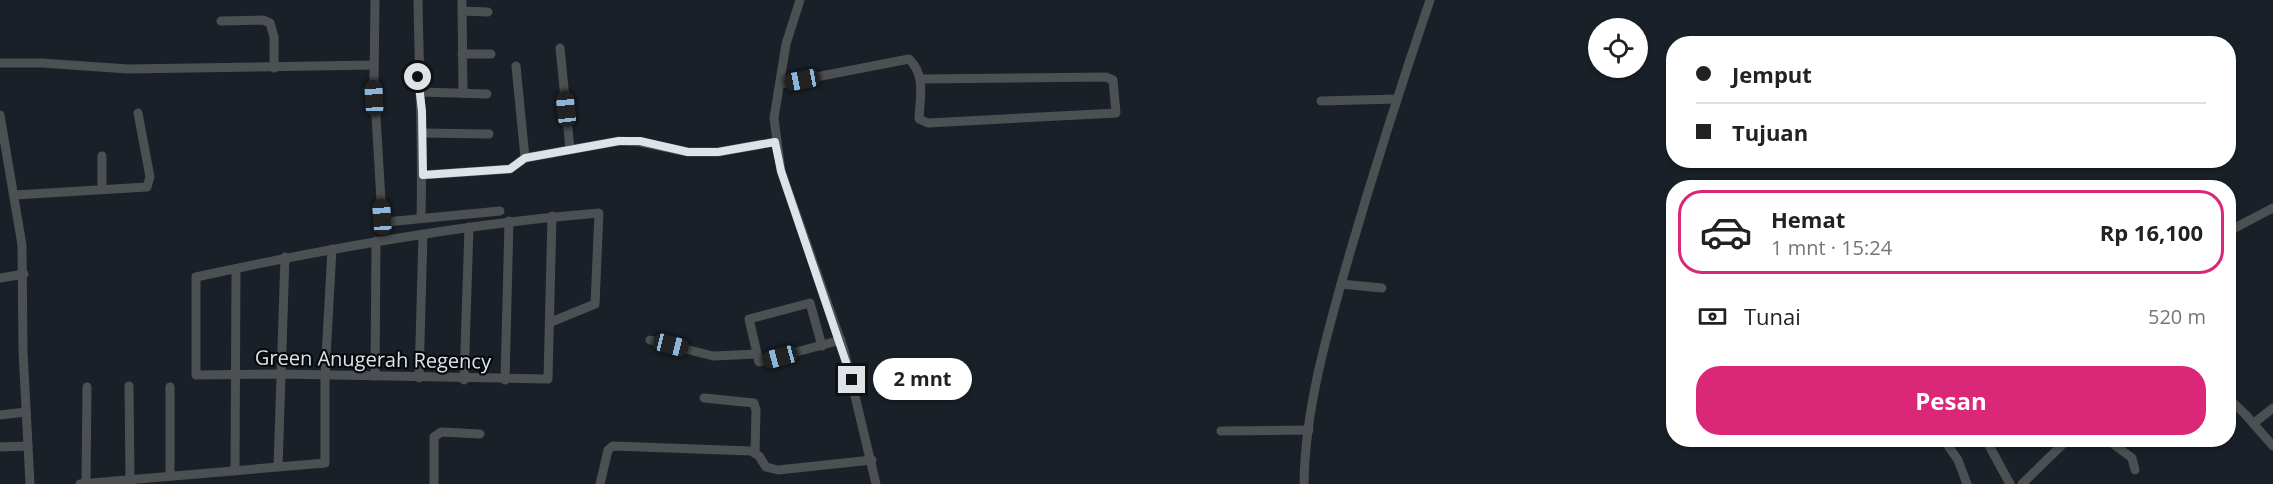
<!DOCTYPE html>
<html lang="id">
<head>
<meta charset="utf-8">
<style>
  :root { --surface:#fff; --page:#f2f2f2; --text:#222; --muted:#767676; --line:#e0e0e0; --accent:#db2777 }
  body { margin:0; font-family:"Open Sans",sans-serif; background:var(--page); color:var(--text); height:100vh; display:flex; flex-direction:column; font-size:22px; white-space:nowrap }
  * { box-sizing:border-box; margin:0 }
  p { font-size:20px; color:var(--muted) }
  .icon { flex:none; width:33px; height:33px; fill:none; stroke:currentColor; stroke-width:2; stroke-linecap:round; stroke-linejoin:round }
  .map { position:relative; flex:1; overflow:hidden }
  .drawer { position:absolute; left:1666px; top:180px; width:570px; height:267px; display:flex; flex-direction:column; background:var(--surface); border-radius:24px; box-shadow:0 2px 4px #0004 }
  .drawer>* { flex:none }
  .guide { position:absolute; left:1666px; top:36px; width:570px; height:132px; border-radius:24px; box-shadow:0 2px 4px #0004; display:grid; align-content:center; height:132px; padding:0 30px; background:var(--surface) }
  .controls { position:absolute; left:1588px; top:18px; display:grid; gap:12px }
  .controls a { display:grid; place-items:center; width:60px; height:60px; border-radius:50%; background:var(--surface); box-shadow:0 2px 4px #0004; font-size:30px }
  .end { position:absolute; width:27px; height:27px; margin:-14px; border:8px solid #dee3e8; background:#111; box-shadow:0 0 0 3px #111 }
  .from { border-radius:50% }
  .bubble { position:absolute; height:42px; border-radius:21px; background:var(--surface); box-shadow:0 2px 4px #0004; font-size:20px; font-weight:700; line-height:42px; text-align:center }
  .car { position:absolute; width:18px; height:36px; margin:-18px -9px; border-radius:8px; box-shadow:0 0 4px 2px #0007; background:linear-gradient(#222 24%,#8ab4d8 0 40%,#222 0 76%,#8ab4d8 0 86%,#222 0) }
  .guide b { display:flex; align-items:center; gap:21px; height:57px; font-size:22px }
  .guide b+b { border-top:2px solid var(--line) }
  .guide i { width:15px; height:15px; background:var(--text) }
  ul { padding:10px 0 0; list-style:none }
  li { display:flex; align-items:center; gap:18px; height:84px; margin:0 12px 9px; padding:0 18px; border:3px solid transparent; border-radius:24px }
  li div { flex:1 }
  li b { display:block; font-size:22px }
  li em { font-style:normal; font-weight:700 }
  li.active { border-color:var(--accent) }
  li>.icon { width:54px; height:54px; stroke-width:1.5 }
  .pay { display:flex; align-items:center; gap:15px; height:66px; padding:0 30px; font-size:22px }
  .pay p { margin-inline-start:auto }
  .action { display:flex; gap:12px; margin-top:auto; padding:12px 30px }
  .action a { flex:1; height:69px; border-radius:24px; background:var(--accent); color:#fff; font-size:24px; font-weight:700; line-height:69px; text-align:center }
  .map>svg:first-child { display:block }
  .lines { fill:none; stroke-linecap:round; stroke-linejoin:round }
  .minor { stroke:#4c5053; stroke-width:9 }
  .route { stroke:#dee3e8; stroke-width:8 }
  .labels { text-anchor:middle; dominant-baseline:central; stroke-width:4.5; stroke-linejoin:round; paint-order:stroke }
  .street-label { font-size:20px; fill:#dee3e8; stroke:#070a0c }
</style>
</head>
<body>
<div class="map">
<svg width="2273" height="484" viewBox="0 0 2273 484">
  <rect width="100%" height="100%" fill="#192027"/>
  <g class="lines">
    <g class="minor">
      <path d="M375,0L374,83L382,217L386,222L500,211"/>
      <path d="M418,0C419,73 423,144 421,217"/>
      <path d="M462,0L463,93"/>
      <path d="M800,0L786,44L774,118L781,171L844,350L876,484"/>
      <path d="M462,11L488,12"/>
      <path d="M221,21L263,20L270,23L274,37V68"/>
      <path d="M560,48L570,149"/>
      <path d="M462,54H491"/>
      <path d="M0,63H42L128,69L374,65"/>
      <path d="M516,66L525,158L619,141L640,142L688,152H718L775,142"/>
      <path d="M780,84L909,59C926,75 920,98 919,119L928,123L1116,113L1113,80L1106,77L921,79"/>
      <path d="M421,92L487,94"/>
      <path d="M1321,101L1396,99"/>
      <path d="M0,115L22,245L23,351L30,484"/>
      <path d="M422,133L489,134"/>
      <path d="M423,175L510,169L525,158"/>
      <path d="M102,189V156"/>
      <path d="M15,195L147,187L150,177L138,113"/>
      <path d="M2229,231L2273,208"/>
      <path d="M0,278L24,274"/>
      <path d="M1341,284L1382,288"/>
      <path d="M551,322L595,304L599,213C463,224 329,248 196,277V375L280,374L548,379L552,216"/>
      <path d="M650,340L713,356L757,354"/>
      <path d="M822,346L810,303L749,319L759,362L841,340"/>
      <path d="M375,376L376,241"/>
      <path d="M419,378L423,234"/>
      <path d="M464,380L469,227"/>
      <path d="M505,380L509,221"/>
      <path d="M129,386L130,480"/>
      <path d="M170,387V476"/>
      <path d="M704,398L754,403L756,410L755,453"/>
      <path d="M2229,399L2245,414L2273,446"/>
      <path d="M0,415L26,412"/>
      <path d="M2254,423L2273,408"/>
      <path d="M1221,431L1309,430"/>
      <path d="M1944,440L1958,460L1967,484"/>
      <path d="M1986,440L2010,484"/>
      <path d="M2108,440L2132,458L2135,470"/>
      <path d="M0,447L28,446"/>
      <path d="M278,467L285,257"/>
      <path d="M235,471L236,269"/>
      <path d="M86,483L87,387"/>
      <path d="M80,484L325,463V375L332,249"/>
      <path d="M434,484V437L441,432L480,434"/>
      <path d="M600,484L608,450L613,446L751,451L759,456L766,467L778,470L872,460"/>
      <path d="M1304,484C1305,407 1328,330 1349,256C1374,170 1401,85 1430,0"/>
      <path d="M2022,484L2067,440"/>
    </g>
  </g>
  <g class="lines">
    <path class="route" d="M418,77L422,111L423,175L510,169L525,158L619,141H640L688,152H718L775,142L781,171L852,380"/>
  </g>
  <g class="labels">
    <g class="street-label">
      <text transform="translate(373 359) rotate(1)">Green Anugerah Regency</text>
    </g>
  </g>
</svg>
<div class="controls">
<a><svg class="icon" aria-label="locate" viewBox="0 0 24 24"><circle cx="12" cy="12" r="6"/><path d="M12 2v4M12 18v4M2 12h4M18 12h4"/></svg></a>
</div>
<i class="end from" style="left:418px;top:77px"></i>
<i class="end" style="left:852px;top:380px"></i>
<div class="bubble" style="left:873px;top:358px;width:99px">2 mnt</div>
<i class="car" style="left:802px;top:80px;rotate:259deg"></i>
<i class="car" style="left:374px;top:98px;rotate:357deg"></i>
<i class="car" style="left:566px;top:109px;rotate:354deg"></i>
<i class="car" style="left:382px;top:217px;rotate:356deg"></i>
<i class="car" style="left:671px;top:345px;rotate:104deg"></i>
<i class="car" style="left:780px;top:357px;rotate:255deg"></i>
<div class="guide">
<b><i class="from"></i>Jemput</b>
<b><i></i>Tujuan</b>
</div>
<section class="drawer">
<ul>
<li class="active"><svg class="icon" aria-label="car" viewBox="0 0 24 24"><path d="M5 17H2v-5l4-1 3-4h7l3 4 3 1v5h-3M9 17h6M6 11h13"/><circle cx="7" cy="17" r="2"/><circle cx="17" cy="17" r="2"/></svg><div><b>Hemat</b><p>1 mnt · 15:24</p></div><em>Rp 16,100</em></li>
</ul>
<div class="pay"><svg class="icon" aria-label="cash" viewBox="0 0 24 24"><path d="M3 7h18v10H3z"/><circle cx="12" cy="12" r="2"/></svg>Tunai<p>520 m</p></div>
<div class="action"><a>Pesan</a></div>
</section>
</div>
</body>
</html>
